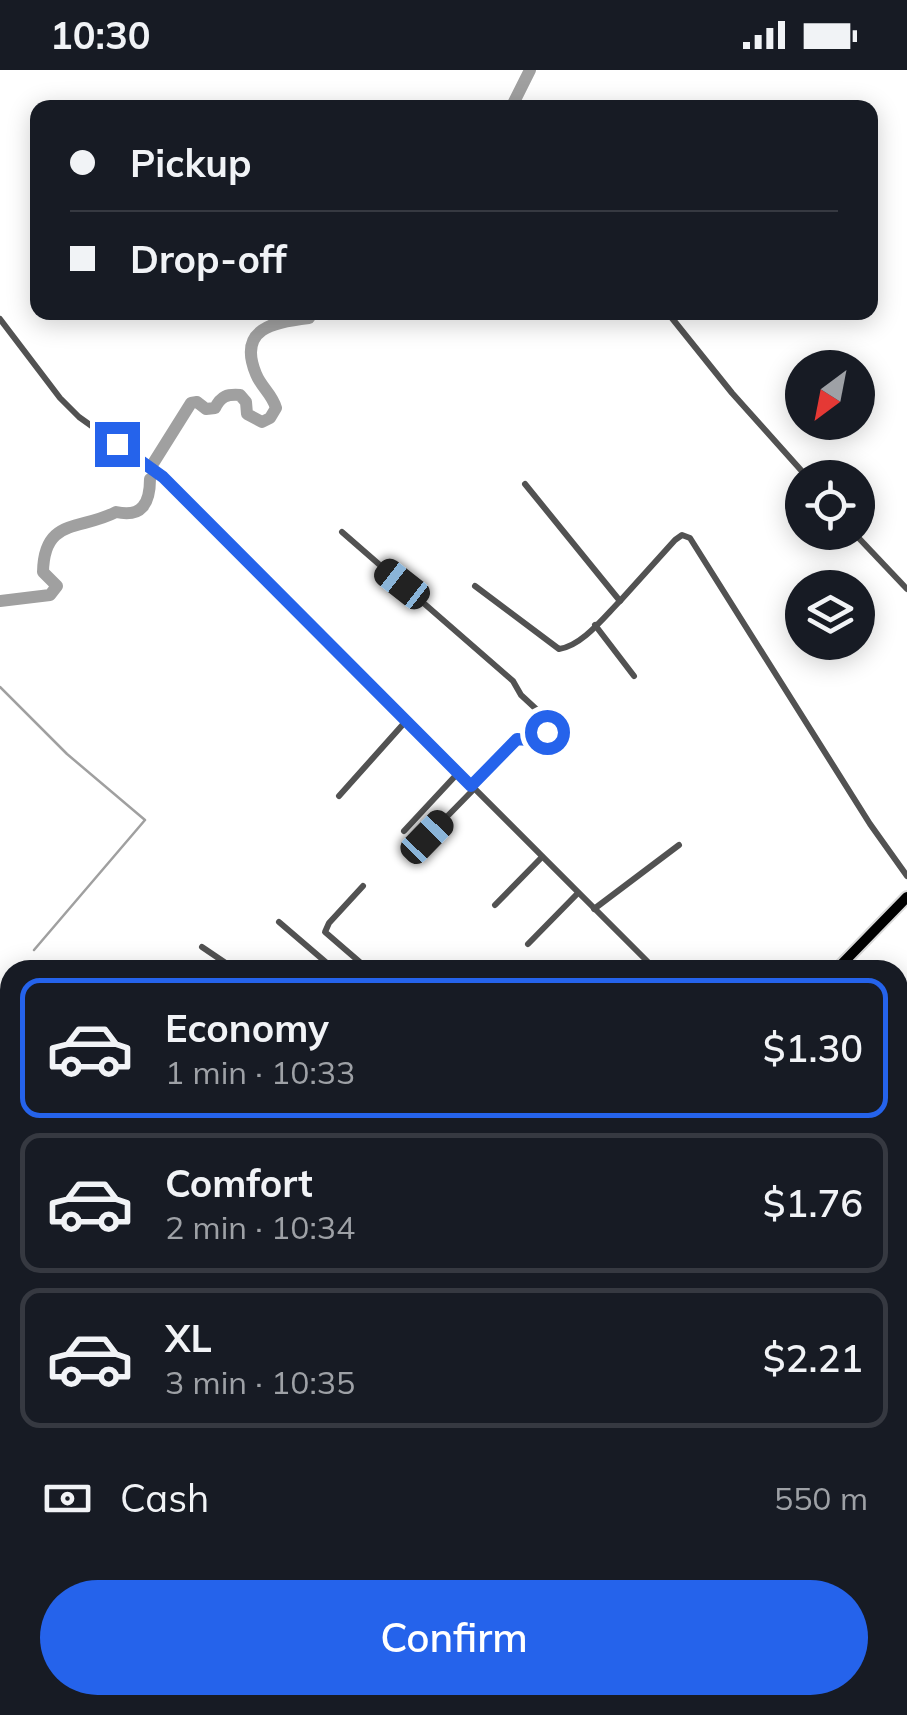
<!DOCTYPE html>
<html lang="en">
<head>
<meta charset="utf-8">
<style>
  :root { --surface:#171b24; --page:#242831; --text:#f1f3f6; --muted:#9ea1a6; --line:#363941; --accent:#2563eb }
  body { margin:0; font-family:Mulish,sans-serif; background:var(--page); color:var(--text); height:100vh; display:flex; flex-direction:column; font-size:38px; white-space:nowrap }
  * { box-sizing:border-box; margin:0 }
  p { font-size:32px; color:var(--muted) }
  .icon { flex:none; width:55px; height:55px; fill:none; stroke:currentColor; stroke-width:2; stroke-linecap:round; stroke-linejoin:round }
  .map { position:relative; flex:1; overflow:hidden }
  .drawer { position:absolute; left:0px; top:890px; width:908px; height:755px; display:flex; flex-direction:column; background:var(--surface); border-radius:30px 30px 0 0; box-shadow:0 5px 25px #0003 }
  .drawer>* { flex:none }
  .guide { position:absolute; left:30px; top:30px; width:848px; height:220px; border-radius:20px; box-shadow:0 5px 25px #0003; display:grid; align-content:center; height:220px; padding:0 40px; background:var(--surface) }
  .needle { width:65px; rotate:212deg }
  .controls { position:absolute; left:785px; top:280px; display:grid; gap:20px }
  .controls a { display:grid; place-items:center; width:90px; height:90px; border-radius:50%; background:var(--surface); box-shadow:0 5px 25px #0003; font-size:50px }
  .end { position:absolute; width:45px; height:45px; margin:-22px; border:12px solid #2563eb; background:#fff; box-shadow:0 0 0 5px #fff }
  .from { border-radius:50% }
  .car { position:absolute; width:30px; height:60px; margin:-30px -15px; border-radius:12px; box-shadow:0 0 8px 2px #0007; background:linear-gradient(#222 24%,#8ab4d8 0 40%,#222 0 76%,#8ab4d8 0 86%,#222 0) }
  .guide b { display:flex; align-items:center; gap:35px; height:95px; font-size:38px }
  .guide b+b { border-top:2px solid var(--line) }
  .guide i { width:25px; height:25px; background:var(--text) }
  ul { padding:18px 0 0; list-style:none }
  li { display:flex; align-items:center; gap:30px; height:140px; margin:0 20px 15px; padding:0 20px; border:5px solid var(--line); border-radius:20px }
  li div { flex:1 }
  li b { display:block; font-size:38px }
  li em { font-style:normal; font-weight:600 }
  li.on { border-color:var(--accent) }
  li>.icon { width:90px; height:90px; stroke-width:1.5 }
  .pay { display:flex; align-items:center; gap:25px; height:110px; padding:0 40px; font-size:38px }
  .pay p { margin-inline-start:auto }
  .action { display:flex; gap:20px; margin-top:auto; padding:20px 40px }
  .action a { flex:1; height:115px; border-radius:60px; background:var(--accent); color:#fff; font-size:40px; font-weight:600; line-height:115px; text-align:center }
  .status { display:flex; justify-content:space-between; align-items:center; height:70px; padding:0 50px; background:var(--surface); direction:ltr }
  .status svg { height:28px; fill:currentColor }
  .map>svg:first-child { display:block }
  .green { fill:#d9d9d9 }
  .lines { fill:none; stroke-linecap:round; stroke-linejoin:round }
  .stream { stroke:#a0a0a0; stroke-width:2.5 }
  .river { stroke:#a0a0a0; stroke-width:12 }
  .primary-casing { stroke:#dbdbdb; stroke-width:14 }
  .street { stroke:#525252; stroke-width:6 }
  .primary { stroke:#000; stroke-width:10 }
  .route { stroke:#2563eb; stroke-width:12 }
</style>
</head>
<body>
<div class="status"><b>10:30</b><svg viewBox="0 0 49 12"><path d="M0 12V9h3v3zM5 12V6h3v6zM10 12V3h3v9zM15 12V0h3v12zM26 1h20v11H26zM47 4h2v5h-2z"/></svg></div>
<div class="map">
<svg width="907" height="1645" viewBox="0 0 907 1645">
  <rect width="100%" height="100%" fill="#fff"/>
  <path class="green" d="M898,1168L907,1176V1420L898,1427Z"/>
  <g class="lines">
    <path class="stream" d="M0,617L67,684L145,750L34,880"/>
    <g class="river">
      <path d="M511,38L530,0"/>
      <path d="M154,392L191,333L197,332L206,339L215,338C221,326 227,324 240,325L246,332L247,344L262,352L270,348L276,338C272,324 261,317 256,304C237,258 274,252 309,248L312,242"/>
      <path d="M0,531L50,525L57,516L43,502C44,447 80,461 116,442C142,448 150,433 150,409"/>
    </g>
    <g class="primary-casing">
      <g id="primary">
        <path d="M836,900L907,827"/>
        <path d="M0,1612L10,1605"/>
      </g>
    </g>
    <g class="street">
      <path d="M667,242L732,323L808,408"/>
      <path d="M0,249L60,328L79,347L163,407L656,900"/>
      <path d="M525,414L620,531L675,470L682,465L690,468L870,754L907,806"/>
      <path d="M342,462L513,611L521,625L548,650L549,658L540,669H517L471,715"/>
      <path d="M853,462L907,519"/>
      <path d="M475,516L559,579C582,576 604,547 620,531"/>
      <path d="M595,555L634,606"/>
      <path d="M339,726L406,651"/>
      <path d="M404,761L458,703"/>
      <path d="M427,767L474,719"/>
      <path d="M363,816L329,853L325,862L369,900"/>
      <path d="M495,835L542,787"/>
      <path d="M594,839L679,775"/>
      <path d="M279,852L335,900"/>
      <path d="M528,874L578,823"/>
      <path d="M202,877L236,900"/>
      <path d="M898,1029L907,1024"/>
      <path d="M0,1115L10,1123"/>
      <path d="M898,1162L907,1170"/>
      <path d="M898,1494L907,1482"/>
      <path d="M0,1580L10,1592"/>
      <path d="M59,1635L70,1645"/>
      <path d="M230,1635H231"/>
      <path d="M306,1635L314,1645"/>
      <path d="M414,1635L421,1645"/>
      <path d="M624,1635L637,1645"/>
      <path d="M828,1635L831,1645"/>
      <path d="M699,1645L709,1635"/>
    </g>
    <use href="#primary" class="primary"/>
  </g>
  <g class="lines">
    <path class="route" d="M117,374L163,407L471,716L517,669L537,671L547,662"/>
  </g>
</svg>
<div class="controls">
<a><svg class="needle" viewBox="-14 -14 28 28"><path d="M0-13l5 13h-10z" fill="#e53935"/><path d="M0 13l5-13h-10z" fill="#9ea1a6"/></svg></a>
<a><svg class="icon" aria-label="locate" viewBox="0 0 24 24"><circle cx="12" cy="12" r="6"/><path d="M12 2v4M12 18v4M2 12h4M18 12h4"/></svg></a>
<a><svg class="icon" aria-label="layers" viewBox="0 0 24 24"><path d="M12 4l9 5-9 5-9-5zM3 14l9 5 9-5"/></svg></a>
</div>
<i class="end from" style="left:547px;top:662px"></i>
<i class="end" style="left:117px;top:374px"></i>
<i class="car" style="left:402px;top:514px;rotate:308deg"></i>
<i class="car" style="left:427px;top:767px;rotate:44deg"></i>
<div class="guide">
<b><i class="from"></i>Pickup</b>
<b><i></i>Drop-off</b>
</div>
<section class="drawer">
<ul>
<li class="on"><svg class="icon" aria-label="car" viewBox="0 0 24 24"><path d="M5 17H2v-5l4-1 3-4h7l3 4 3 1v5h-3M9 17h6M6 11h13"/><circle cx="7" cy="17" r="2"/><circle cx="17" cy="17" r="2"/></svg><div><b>Economy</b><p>1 min · 10:33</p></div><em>$1.30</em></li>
<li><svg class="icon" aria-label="car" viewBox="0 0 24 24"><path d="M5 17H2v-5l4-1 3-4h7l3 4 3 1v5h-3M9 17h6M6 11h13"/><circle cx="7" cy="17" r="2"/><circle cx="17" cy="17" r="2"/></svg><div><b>Comfort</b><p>2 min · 10:34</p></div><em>$1.76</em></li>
<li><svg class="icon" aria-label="car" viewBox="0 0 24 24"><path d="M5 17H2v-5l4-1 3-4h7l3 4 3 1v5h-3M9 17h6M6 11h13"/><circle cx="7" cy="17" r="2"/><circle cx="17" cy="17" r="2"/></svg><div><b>XL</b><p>3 min · 10:35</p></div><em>$2.21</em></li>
</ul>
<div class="pay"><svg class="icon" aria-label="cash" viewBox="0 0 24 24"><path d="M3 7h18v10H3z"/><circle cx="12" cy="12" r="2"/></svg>Cash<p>550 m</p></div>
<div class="action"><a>Confirm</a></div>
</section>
</div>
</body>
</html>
